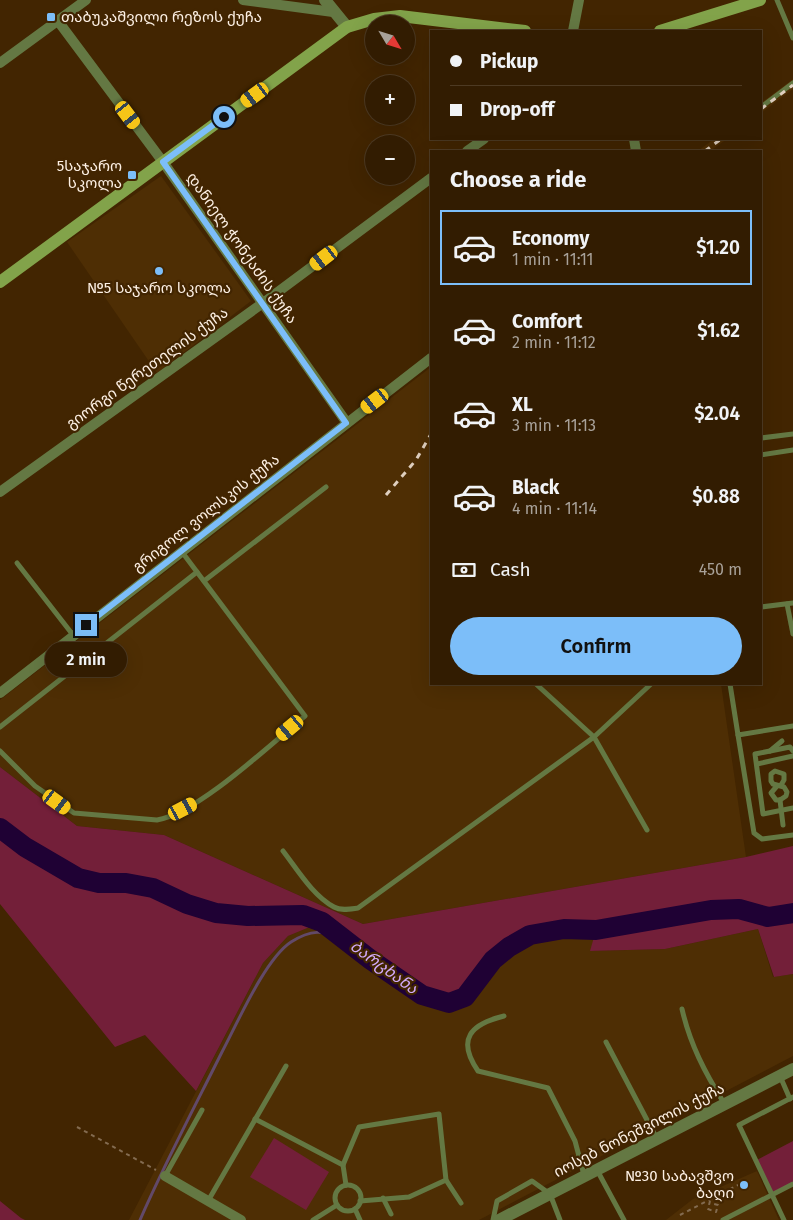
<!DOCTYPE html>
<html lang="en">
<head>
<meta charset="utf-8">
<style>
  :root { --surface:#321c01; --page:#3a250b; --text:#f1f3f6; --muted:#a8a199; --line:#4d3a23; --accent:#7cbef9 }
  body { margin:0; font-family:"Fira Sans","Noto Sans Georgian",sans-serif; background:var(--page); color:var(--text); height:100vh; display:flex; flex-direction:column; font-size:19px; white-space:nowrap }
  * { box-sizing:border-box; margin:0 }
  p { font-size:16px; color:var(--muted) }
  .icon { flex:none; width:28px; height:28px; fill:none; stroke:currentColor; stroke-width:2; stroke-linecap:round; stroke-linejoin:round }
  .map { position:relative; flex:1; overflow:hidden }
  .drawer { position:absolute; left:430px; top:150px; width:332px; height:535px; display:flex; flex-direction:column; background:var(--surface); border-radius:0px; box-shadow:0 5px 20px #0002,0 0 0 1px var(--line) }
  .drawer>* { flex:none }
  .top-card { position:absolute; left:430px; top:30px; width:332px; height:110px; border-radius:0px; box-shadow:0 5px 20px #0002,0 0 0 1px var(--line); display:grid; align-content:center; height:110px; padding:0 20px; background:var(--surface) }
  .needle { width:32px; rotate:128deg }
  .fabs { position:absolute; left:365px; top:15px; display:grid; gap:10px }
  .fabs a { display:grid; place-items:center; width:50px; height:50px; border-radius:50%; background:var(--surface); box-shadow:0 5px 20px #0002,0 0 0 1px var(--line); font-size:25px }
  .end { position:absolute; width:22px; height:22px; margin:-11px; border:6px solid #7cbef9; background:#111; box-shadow:0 0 0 2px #111 }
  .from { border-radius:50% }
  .bubble { position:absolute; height:35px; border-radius:18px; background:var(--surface); box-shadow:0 5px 20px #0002,0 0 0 1px var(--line); font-size:16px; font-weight:600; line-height:35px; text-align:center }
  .car { position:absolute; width:15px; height:30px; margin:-15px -8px; border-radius:6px; box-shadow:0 0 4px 1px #0007; background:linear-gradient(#f5c518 24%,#345 0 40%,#f5c518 0 76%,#345 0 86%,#f5c518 0) }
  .top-card b { display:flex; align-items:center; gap:18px; height:48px; font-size:19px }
  .top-card b+b { border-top:1px solid var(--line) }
  .top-card i { width:12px; height:12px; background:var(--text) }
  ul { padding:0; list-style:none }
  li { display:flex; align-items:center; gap:15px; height:75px; margin:0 10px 8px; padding:0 10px; border:2px solid transparent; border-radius:0px }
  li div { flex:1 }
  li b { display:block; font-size:19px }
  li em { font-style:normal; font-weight:600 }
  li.active { border-color:var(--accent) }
  li>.icon { width:45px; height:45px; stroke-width:1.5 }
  h2 { padding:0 20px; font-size:22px; line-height:60px }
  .pay { display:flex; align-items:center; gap:12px; height:55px; padding:0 20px; font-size:19px }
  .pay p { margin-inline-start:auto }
  .button { display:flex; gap:10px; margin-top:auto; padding:10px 20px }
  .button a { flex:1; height:58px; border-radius:30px; background:var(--accent); color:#111; font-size:20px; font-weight:600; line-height:58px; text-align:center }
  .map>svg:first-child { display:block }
  .built { fill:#4e2e04 }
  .green { fill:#731f39 }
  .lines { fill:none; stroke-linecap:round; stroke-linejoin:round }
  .stream { stroke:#624969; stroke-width:3 }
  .river { stroke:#1f0134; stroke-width:20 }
  .path { stroke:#836b50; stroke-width:2; stroke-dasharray:4 4; stroke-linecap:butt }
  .service { stroke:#647843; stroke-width:5 }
  .minor { stroke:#647843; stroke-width:10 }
  .tertiary { stroke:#647843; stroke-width:12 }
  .secondary { stroke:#82a34a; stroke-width:12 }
  .rail { stroke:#dfcfbf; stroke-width:3; stroke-dasharray:6 6; stroke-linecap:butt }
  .route { stroke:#7cbef9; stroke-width:6 }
  .poi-dot { fill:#7cbef9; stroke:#422501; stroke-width:2 }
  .labels { text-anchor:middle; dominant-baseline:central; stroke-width:4.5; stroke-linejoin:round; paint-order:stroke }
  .poi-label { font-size:15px; fill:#fdf0e4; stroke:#422501; text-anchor:end }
  .street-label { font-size:15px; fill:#fdf0e4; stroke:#422501 }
  .water-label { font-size:16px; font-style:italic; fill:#d2aafc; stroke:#422501 }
</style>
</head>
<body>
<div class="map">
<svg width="793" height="1220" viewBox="0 0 793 1220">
  <rect width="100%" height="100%" fill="#422501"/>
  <g class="built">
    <path d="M793,79V89L761,113V103Z"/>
    <path d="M714,139H727L710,151H698Z"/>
    <path d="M161,176L251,301L157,373L67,242Z"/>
    <path d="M431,367V684H721L746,857L363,924L164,835L77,826L0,767V700Z"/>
    <path d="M322,922L371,960L394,975L479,977L493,960L509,947L530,935L564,929L596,930L591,951L665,949L758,929L773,977L793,974V1056L479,1220H129L263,963L288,936Z"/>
    <path d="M757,1171L779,1220H666L693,1199Z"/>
  </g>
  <g class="green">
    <path d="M0,767L77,826L164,835L363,924L746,857L793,846V974L774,977L758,929L665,949L590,951L596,930L564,929L530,935L509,947L493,960L465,997L449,1003L422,995L371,960L322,922L288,936L263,963L196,1091L145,1035L115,1047L0,904Z"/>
    <path d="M274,1138L329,1172L306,1210L250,1177Z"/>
    <path d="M793,1141V1184L771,1195L755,1161Z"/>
    <path d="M0,1201L21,1218L25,1220H0Z"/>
  </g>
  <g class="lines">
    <path class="stream" d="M140,1220C165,1163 194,1108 222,1052C237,1024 265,959 291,942C310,930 324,929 343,940"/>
    <path class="river" d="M0,828L25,847L78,878L99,883H126L153,888L187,904L216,913L248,916L303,915L322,922L371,960L422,995L449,1003L465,997L493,960L509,947L530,935L564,929L596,930L711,910L739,909L768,917L793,913"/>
    <g class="path">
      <path d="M77,1127L156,1170"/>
      <path d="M710,1201L708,1209L716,1212L718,1205L710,1203"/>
      <path d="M680,1215L738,1185"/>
    </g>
    <g class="service">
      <path d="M777,0L793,38"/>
      <path d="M761,107L793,83"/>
      <path d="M761,438L793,434"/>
      <path d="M761,455L793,450"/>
      <path d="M17,563L73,635"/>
      <path d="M204,581L326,487"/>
      <path d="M787,604L793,634"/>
      <path d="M761,607L793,603"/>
      <path d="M536,684L594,737L647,830"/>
      <path d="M730,684L738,735L793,726"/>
      <path d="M0,727L197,572"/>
      <path d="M738,735L754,833L762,839L793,835"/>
      <path d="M0,751L35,786L74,813L157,820C197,814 272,743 305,716L182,552"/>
      <path d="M770,751L782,741"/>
      <path d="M793,751L790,747L755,754L763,814L793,808"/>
      <path d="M757,764L793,756"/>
      <path d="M777,786L771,793L776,800H780"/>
      <path d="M780,800L786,796L787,792L784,787L773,784L771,781V774L775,771L784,774V780L781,785"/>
      <path d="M780,800L783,825"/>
      <path d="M283,851C297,869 313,896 334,907C341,911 350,909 358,908L594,737L651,684"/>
      <path d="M682,1009C690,1044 705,1073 724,1103"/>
      <path d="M504,1016C471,1024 456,1039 478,1071L548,1088L575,1141L584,1175"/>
      <path d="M606,1042L657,1139"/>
      <path d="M780,1076L790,1099"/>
      <path d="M255,1119L343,1165L346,1185"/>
      <path d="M343,1165L359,1127L439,1114L446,1180L409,1197L360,1201"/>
      <path d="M597,1170L624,1220"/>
      <path d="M165,1176L202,1110"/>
      <path d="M446,1180L461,1203"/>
      <circle cx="348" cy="1198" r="13"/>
      <path d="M383,1198L391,1214"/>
      <path d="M208,1201L286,1066"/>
      <path d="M355,1209L360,1220"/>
      <path d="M313,1220L337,1205"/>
      <path d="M493,1220L497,1201L532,1181L550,1194L560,1220"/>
      <path d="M723,1220L793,1184"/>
      <path d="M784,1220L739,1125L793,1097"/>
    </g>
    <g class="minor">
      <path d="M243,0L333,12"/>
      <path d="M58,21L163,162L347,423"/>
      <path d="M573,31L579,0"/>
      <path d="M0,63L86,0"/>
      <path d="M634,139L636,151"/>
      <path d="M467,151L484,139"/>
      <path d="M0,492L263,303L431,178"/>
      <path d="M0,693L431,358"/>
      <path d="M165,1176L241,1220"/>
    </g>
    <g class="tertiary">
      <path d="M325,0L347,27"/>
      <path d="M499,1220L793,1069"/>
    </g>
    <g class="secondary">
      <path d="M660,31L760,0"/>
      <path d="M0,282L347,27L374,19L400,16L525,31"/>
    </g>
    <g class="rail">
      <path d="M761,109L793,85"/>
      <path d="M705,151L721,139"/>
      <path d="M386,495L416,460L431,434"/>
    </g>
  </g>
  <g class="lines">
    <path class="route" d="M86,625L346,423L163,162L224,117"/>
  </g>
  <g class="poi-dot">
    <rect x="46" y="12" width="10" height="10" rx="2.5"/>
    <rect x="127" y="170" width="10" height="10" rx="2.5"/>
    <circle cx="159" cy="271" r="5"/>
    <circle cx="744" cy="1185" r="5"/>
  </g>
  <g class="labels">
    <g class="poi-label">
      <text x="61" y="17" text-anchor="start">თაბუკაშვილი რეზოს ქუჩა</text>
      <text x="122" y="166">5საჯარო<tspan x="122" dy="17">სკოლა</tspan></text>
      <text x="159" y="288" text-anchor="middle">№5 საჯარო სკოლა</text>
      <text x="734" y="1176">№30 საბავშვო<tspan x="734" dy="17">ბაღი</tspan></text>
    </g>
    <g class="street-label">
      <text transform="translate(242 248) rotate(55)">დანიელ ჭონქაძის ქუჩა</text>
      <text transform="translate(147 368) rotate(-36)">გიორგი წერეთელის ქუჩა</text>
      <text transform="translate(206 513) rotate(-38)">გრიგოლ ვოლსკის ქუჩა</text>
      <text transform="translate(639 1130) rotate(-27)">იოსებ ნონეშვილის ქუჩა</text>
    </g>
    <g class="water-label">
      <text transform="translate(384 967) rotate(36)">ბარცხანა</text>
    </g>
  </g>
</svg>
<div class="fabs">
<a><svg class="needle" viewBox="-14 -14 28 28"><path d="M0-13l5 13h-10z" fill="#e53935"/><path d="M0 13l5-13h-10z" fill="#a8a199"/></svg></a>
<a>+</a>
<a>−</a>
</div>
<i class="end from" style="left:224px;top:117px"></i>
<i class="end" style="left:86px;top:625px"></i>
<div class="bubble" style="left:45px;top:642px;width:82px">2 min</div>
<i class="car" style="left:255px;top:95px;rotate:234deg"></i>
<i class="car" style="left:128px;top:115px;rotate:143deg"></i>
<i class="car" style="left:324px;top:258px;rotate:233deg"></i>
<i class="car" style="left:375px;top:401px;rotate:233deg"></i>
<i class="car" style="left:290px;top:728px;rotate:230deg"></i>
<i class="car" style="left:57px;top:802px;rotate:126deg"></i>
<i class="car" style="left:183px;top:809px;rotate:62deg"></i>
<div class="top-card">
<b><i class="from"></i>Pickup</b>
<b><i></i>Drop-off</b>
</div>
<section class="drawer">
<h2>Choose a ride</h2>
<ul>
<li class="active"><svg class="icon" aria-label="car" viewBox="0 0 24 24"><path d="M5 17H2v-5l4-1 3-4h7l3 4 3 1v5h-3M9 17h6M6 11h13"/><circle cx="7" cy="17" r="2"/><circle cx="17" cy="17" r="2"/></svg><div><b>Economy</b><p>1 min · 11:11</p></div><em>$1.20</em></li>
<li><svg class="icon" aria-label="car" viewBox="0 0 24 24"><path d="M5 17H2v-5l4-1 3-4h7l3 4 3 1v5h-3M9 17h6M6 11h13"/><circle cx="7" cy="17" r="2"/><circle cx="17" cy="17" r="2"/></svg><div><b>Comfort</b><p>2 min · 11:12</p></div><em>$1.62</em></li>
<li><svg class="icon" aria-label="car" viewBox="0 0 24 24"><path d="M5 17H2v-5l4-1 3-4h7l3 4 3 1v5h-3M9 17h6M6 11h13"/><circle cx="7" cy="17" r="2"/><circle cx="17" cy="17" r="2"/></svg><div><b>XL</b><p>3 min · 11:13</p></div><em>$2.04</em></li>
<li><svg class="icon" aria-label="car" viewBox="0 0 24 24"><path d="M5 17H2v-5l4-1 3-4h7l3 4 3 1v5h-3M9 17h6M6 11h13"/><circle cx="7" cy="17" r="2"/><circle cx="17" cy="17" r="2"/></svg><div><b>Black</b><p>4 min · 11:14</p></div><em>$0.88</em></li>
</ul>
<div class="pay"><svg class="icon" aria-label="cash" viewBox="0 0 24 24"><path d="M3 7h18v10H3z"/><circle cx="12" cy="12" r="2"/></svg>Cash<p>450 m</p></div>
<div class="button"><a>Confirm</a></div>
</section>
</div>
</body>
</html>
